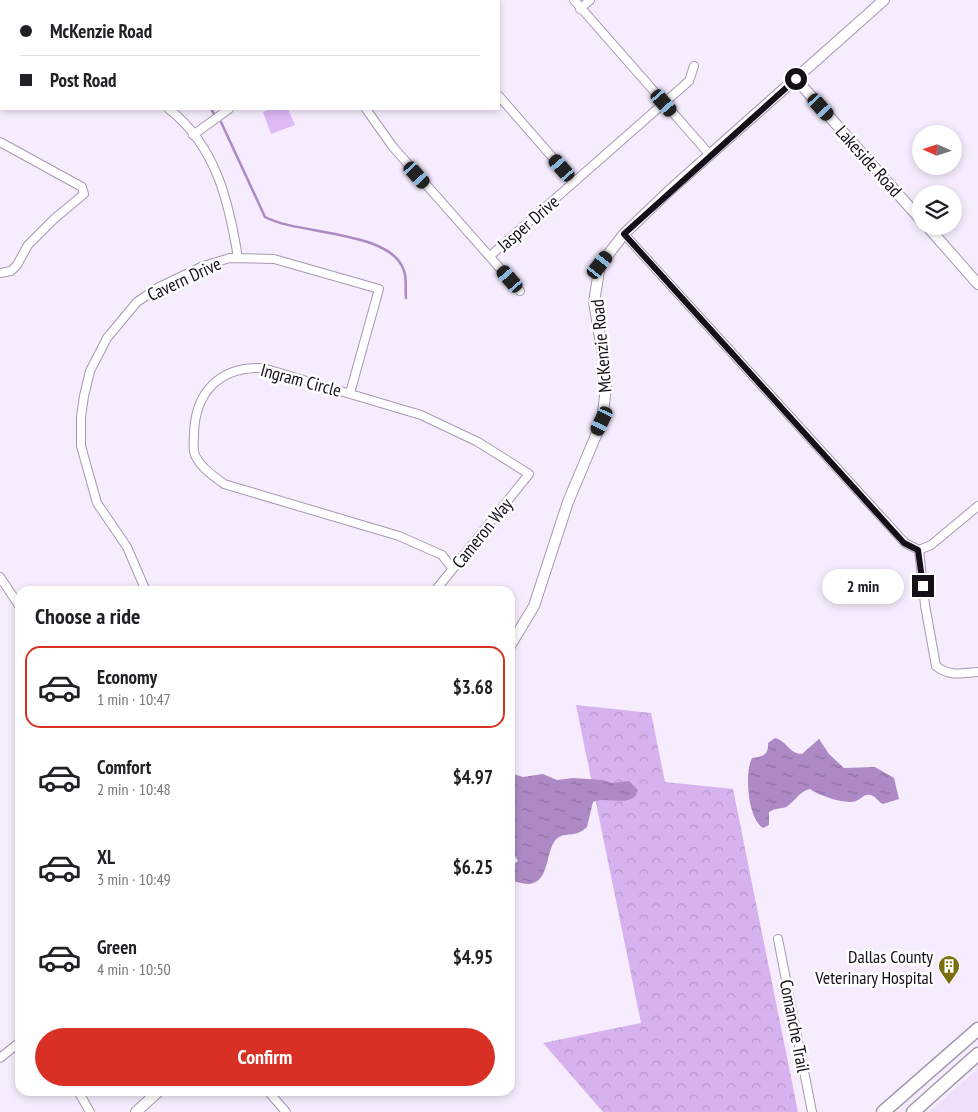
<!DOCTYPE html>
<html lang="en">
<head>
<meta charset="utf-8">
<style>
  :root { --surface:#fff; --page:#f2f2f2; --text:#202124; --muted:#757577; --line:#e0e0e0; --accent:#d93025 }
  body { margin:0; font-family:"PT Sans Narrow",sans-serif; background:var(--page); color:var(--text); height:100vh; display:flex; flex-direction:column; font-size:19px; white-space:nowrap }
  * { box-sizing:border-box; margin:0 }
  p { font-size:16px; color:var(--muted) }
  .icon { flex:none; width:28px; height:28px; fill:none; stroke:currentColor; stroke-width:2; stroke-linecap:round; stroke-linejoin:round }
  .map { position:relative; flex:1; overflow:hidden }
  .details { position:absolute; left:15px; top:586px; width:500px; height:510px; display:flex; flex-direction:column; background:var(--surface); border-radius:15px; box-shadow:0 2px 8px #0003 }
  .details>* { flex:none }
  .banner { position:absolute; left:0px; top:0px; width:500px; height:110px; box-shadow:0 2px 8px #0003; display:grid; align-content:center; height:110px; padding:0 20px; background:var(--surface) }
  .needle { width:32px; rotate:273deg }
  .fabs { position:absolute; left:912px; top:125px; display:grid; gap:10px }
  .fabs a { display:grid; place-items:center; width:50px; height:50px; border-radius:50%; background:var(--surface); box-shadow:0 2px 8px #0003; font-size:25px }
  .end { position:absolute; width:22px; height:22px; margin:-11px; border:6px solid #150f19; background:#fff; box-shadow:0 0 0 2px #fff }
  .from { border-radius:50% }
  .bubble { position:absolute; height:35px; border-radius:18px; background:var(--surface); box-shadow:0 2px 8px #0003; font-size:16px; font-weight:700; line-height:35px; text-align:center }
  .car { position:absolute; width:15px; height:30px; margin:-15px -8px; border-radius:6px; box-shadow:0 0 4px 1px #0007; background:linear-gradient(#222 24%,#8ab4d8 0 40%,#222 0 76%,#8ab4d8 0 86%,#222 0) }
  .banner b { display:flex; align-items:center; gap:18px; height:48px; font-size:19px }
  .banner b+b { border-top:1px solid var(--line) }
  .banner i { width:12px; height:12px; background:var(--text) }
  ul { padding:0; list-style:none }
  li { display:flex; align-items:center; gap:15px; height:82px; margin:0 10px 8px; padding:0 10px; border:2px solid transparent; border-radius:15px }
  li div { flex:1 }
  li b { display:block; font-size:19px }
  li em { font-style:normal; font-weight:700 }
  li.on { border-color:var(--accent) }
  li>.icon { width:45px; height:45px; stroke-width:1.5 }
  h2 { padding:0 20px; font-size:22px; line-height:60px }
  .primary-button { display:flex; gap:10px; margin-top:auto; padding:10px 20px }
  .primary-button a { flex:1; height:58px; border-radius:30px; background:var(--accent); color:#fff; font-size:20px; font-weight:700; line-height:58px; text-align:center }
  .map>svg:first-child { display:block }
  .built { fill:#efdffb }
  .green { fill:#ddb9f6 }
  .forest { fill:url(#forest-crowns) }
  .water { fill:url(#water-ripples) }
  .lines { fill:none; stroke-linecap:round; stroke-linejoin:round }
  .stream { stroke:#ad8ac5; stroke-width:2.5 }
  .minor-casing { stroke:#a798b2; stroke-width:10 }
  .tertiary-casing { stroke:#a798b2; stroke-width:12 }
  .primary-casing { stroke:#a798b2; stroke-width:15 }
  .minor { stroke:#fff; stroke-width:8 }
  .tertiary { stroke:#fff; stroke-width:10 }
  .primary { stroke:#fff; stroke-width:12 }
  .route { stroke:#150f19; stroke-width:6 }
  .labels { text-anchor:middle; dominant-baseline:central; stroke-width:5; stroke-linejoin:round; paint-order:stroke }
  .street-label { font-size:18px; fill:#150f19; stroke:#fefefe }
  .poi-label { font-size:18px; fill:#150f19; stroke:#fefefe; text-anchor:end }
</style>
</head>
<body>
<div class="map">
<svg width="978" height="1112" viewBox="0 0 978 1112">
  <defs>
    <pattern id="forest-crowns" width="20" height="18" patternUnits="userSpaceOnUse" patternTransform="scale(1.25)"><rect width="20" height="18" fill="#d6b2ee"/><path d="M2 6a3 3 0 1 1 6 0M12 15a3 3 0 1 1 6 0" fill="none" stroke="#b798cc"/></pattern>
    <pattern id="water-ripples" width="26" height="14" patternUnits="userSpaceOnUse" patternTransform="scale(1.25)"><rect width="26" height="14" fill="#ad8ac5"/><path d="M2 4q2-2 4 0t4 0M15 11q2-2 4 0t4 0" fill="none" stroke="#8c6f9f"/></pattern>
  </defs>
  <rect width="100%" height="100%" fill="#f6ecfd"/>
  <path class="built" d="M978,1069V1112H929Z"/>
  <path class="green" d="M271,109H288L295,125L271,134L263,112Z"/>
  <path class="forest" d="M576,705L651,713L665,782L733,789L798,1112H603L543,1043L641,1023Z"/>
  <g class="water">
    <path d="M775,738C787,741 788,753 802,754L819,739L829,754L844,768L875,767L894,778L899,799L883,804C878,802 876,796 870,795C863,794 862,799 856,801C845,805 818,795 810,789C799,791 795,802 786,807C780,809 775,808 769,812V825L763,828C748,819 744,773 752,758C762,757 769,755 768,743Z"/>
    <path d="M510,773L523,777L543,774L557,780L573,778L603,780L612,783L629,781L638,790L636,795C626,807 607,796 593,802L587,827C575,838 569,832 559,837C544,846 552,882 529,884C524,884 518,882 513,881L510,884V866L518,861L515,856L510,854Z"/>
  </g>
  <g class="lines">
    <g class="stream">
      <path d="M122,0L123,1"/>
      <path d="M211,109L214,114"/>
      <path d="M221,122L265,217C298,235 392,230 404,271C407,279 405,289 406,298"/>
    </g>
    <g class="minor-casing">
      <g id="minor">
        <path d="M194,0L195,1"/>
        <path d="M316,0V1"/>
        <path d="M440,0L441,1"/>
        <path d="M574,0L710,155"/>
        <path d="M580,9L590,0"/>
        <path d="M0,54L1,52"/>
        <path d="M499,96L574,182"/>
        <path d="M169,109C216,146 229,202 238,258"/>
        <path d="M366,109L393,147L520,291"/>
        <path d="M193,135L229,109"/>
        <path d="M0,142L82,187L84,194L54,219L28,245L17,265L11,271L0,273"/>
        <path d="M624,234L905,543L919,550L925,605L936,666C950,677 962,673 978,672"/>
        <path d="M490,256L689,81L694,66"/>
        <path d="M919,550L931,545L978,506"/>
        <path d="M0,577L20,607"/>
        <path d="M146,591L127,547L97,503L81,446V417L84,396L90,371L107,338L137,302L159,287L203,266L230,258L274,259L379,289L350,393"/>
        <path d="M435,591L529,474L478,442L421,415L263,368C220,366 195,392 194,434C194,441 192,451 196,457C202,469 214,476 224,484L399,536L442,555L452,568"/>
        <path d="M778,939L812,1112"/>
        <path d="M0,1058L20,1042"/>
        <path d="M78,1091L90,1112"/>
        <path d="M268,1091L286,1112"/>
      </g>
    </g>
    <g class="tertiary-casing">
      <g id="tertiary">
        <path d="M796,79L921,220"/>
        <path d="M927,226L978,284"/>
        <path d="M510,646L534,606L568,502L602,421L607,379L594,302L600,265L624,234L669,191L884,0"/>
        <path d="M136,1112L159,1091"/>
      </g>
    </g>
    <g class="primary-casing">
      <g id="primary">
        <path d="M883,1112L978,1029"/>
        <path d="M913,1112L978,1054"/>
      </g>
    </g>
    <use href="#minor" class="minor"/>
    <use href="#tertiary" class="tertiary"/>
    <use href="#primary" class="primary"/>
  </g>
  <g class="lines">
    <path class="route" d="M796,79L624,234L904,543L918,550L923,586"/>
  </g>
  <defs>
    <g id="building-pin" transform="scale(1.125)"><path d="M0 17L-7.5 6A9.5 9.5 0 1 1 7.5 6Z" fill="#7c6f0e" stroke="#fefefe"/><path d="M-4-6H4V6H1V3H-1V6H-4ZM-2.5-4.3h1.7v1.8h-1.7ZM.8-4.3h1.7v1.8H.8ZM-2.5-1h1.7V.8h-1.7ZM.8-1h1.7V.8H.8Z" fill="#fff"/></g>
  </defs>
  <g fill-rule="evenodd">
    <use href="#building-pin" x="949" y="966"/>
  </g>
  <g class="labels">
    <g class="street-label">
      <text transform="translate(869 161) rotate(48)">Lakeside Road</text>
      <text transform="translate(528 223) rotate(-41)">Jasper Drive</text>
      <text transform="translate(184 279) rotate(-25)">Cavern Drive</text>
      <text transform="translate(601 346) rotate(-95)">McKenzie Road</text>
      <text transform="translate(301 380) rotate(15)">Ingram Circle</text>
      <text transform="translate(482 533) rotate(-51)">Cameron Way</text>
      <text transform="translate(795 1026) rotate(79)">Comanche Trail</text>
    </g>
    <g class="poi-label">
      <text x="933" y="956">Dallas County<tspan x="933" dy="21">Veterinary Hospital</tspan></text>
    </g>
  </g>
</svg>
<div class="fabs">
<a><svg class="needle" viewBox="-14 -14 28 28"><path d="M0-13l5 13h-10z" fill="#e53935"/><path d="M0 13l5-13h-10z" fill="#757577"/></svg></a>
<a><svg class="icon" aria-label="layers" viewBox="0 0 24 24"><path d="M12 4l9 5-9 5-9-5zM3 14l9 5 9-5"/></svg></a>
</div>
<i class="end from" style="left:796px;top:79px"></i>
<i class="end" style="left:923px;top:586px"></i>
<div class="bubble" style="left:822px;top:569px;width:82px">2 min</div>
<i class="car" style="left:664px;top:103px;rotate:139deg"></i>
<i class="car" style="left:821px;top:107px;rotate:138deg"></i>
<i class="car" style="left:562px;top:168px;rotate:319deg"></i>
<i class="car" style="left:417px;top:175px;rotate:138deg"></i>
<i class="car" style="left:600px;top:265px;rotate:38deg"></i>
<i class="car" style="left:510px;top:279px;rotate:319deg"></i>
<i class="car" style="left:602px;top:421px;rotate:205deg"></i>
<div class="banner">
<b><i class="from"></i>McKenzie Road</b>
<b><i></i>Post Road</b>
</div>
<section class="details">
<h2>Choose a ride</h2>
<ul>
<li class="on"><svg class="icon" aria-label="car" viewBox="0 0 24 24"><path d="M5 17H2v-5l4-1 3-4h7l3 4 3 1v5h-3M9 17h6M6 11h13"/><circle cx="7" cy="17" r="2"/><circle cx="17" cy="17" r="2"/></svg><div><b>Economy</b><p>1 min · 10:47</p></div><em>$3.68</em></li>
<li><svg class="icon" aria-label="car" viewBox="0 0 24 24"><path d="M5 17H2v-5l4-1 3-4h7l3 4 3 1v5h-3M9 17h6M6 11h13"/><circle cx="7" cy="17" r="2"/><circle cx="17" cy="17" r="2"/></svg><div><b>Comfort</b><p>2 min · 10:48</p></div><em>$4.97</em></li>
<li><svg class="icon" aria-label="car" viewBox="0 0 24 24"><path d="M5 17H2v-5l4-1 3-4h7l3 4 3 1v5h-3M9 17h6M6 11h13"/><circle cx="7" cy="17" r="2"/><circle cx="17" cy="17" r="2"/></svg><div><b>XL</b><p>3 min · 10:49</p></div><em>$6.25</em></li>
<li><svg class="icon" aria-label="car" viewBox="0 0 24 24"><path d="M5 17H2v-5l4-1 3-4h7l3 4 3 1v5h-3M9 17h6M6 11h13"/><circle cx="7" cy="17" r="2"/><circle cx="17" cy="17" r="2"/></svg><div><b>Green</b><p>4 min · 10:50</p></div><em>$4.95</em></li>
</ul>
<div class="primary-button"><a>Confirm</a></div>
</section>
</div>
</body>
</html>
